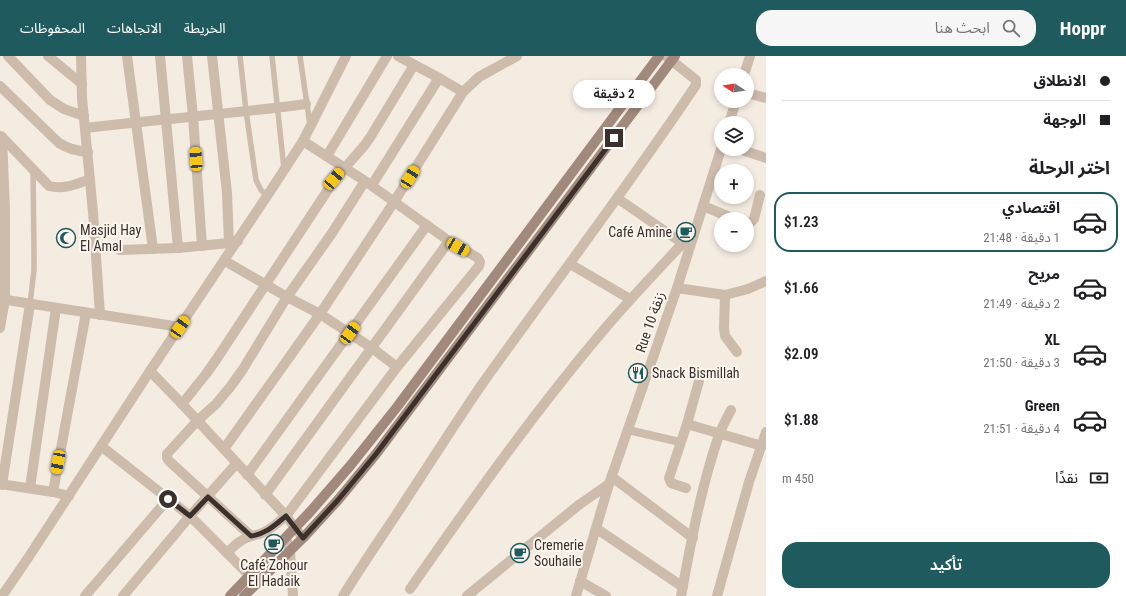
<!DOCTYPE html>
<html lang="ar">
<head>
<meta charset="utf-8">
<style>
  :root { --surface:#fff; --page:#f6f6f6; --text:#202124; --muted:#757577; --line:#e0e0e0; --accent:#1f5a5e }
  body { margin:0; font-family:"Roboto Condensed","Noto Sans Arabic",sans-serif; background:var(--page); color:var(--text); direction:rtl; height:100vh; display:flex; flex-direction:column; font-size:15px; white-space:nowrap }
  * { box-sizing:border-box; margin:0 }
  p { font-size:13px; color:var(--muted) }
  .icon { flex:none; width:22px; height:22px; fill:none; stroke:currentColor; stroke-width:2; stroke-linecap:round; stroke-linejoin:round }
  .map { position:relative; flex:1; overflow:hidden; direction:ltr }
  .drawer { display:flex; flex-direction:column; background:var(--surface); width:360px }
  .drawer>* { flex:none }
  .top-card { display:grid; align-content:center; height:88px; padding:0 16px; background:var(--surface) }
  .needle { width:26px; rotate:282deg }
  .buttons { position:absolute; left:714px; top:12px; display:grid; gap:8px }
  .buttons a { display:grid; place-items:center; width:40px; height:40px; border-radius:50%; background:var(--surface); box-shadow:0 2px 6px #0003; font-size:20px }
  .end { position:absolute; width:18px; height:18px; margin:-9px; border:5px solid #3b302b; background:#fff; box-shadow:0 0 0 2px #fff }
  .from { border-radius:50% }
  .bubble { position:absolute; height:28px; border-radius:14px; background:var(--surface); box-shadow:0 2px 6px #0003; font-size:13px; font-weight:600; line-height:28px; text-align:center; direction:rtl }
  .car { position:absolute; width:12px; height:24px; margin:-12px -6px; border-radius:5px; box-shadow:0 0 3px 1px #0007; background:linear-gradient(#f5c518 24%,#345 0 40%,#f5c518 0 76%,#345 0 86%,#f5c518 0) }
  .top-card b { display:flex; align-items:center; gap:14px; height:38px; font-size:15px }
  .top-card b+b { border-top:1px solid var(--line) }
  .top-card i { width:10px; height:10px; background:var(--text) }
  ul { padding:0; list-style:none }
  li { display:flex; align-items:center; gap:12px; height:60px; margin:0 8px 6px; padding:0 8px; border:2px solid transparent; border-radius:16px }
  li div { flex:1 }
  li b { display:block; font-size:15px }
  li em { font-style:normal; font-weight:600 }
  li.selected { border-color:var(--accent) }
  li>.icon { width:36px; height:36px; stroke-width:1.5 }
  h2 { padding:0 16px; font-size:18px; line-height:48px }
  .pay { display:flex; align-items:center; gap:10px; height:44px; padding:0 16px; font-size:15px }
  .pay p { margin-inline-start:auto }
  .cta { display:flex; gap:8px; margin-top:auto; padding:8px 16px }
  .cta a { flex:1; height:46px; border-radius:16px; background:var(--accent); color:#fff; font-size:16px; font-weight:600; line-height:46px; text-align:center }
  header { display:flex; align-items:center; gap:24px; box-sizing:border-box; height:56px; padding:0 20px; background:var(--accent); color:#fff }
  header strong { font-size:19px }
  nav { display:flex; gap:22px; margin-inline-start:auto; font-size:14px }
  .search { width:280px; height:36px; background:var(--page); display:flex; align-items:center; gap:10px; box-sizing:border-box; padding:0 14px; border-radius:16px; color:var(--muted); font-size:15px }
  main { display:flex; flex:1; min-height:0 }
  .map>svg:first-child { display:block }
  .lines { fill:none; stroke-linecap:round; stroke-linejoin:round }
  .service { stroke:#cdbbac; stroke-width:5.5 }
  .pedestrian { stroke:#cdbbac; stroke-width:8 }
  .minor { stroke:#cdbbac; stroke-width:10 }
  .secondary { stroke:#a18a7d; stroke-width:10 }
  .route { stroke:#3b302b; stroke-width:5 }
  .labels { text-anchor:middle; dominant-baseline:central; stroke-width:4; stroke-linejoin:round; paint-order:stroke }
  .poi-label { font-size:14px; fill:#3b302b; stroke:#fbf5ee; text-anchor:start }
  .street-label { font-size:14px; fill:#3b302b; stroke:#fbf5ee }
</style>
</head>
<body>
<header>
<strong>Hoppr</strong>
<div class="search"><svg class="icon" aria-label="search" viewBox="0 0 24 24"><circle cx="10" cy="10" r="6"/><path d="M15 15l6 6"/></svg>ابحث هنا</div>
<nav><a>الخريطة</a><a>الاتجاهات</a><a>المحفوظات</a></nav>
</header>
<main>
<section class="drawer">
<div class="top-card">
<b><i class="from"></i>الانطلاق</b>
<b><i></i>الوجهة</b>
</div>
<h2>اختر الرحلة</h2>
<ul>
<li class="selected"><svg class="icon" aria-label="car" viewBox="0 0 24 24"><path d="M5 17H2v-5l4-1 3-4h7l3 4 3 1v5h-3M9 17h6M6 11h13"/><circle cx="7" cy="17" r="2"/><circle cx="17" cy="17" r="2"/></svg><div><b>اقتصادي</b><p>1 دقيقة · 21:48</p></div><em>$1.23</em></li>
<li><svg class="icon" aria-label="car" viewBox="0 0 24 24"><path d="M5 17H2v-5l4-1 3-4h7l3 4 3 1v5h-3M9 17h6M6 11h13"/><circle cx="7" cy="17" r="2"/><circle cx="17" cy="17" r="2"/></svg><div><b>مريح</b><p>2 دقيقة · 21:49</p></div><em>$1.66</em></li>
<li><svg class="icon" aria-label="car" viewBox="0 0 24 24"><path d="M5 17H2v-5l4-1 3-4h7l3 4 3 1v5h-3M9 17h6M6 11h13"/><circle cx="7" cy="17" r="2"/><circle cx="17" cy="17" r="2"/></svg><div><b>XL</b><p>3 دقيقة · 21:50</p></div><em>$2.09</em></li>
<li><svg class="icon" aria-label="car" viewBox="0 0 24 24"><path d="M5 17H2v-5l4-1 3-4h7l3 4 3 1v5h-3M9 17h6M6 11h13"/><circle cx="7" cy="17" r="2"/><circle cx="17" cy="17" r="2"/></svg><div><b>Green</b><p>4 دقيقة · 21:51</p></div><em>$1.88</em></li>
</ul>
<div class="pay"><svg class="icon" aria-label="cash" viewBox="0 0 24 24"><path d="M3 7h18v10H3z"/><circle cx="12" cy="12" r="2"/></svg>نقدًا<p>450 m</p></div>
<div class="cta"><a>تأكيد</a></div>
</section>
<div class="map">
<svg width="766" height="540" viewBox="0 0 766 540">
  <rect width="100%" height="100%" fill="#f4ebe1"/>
  <g class="lines">
    <g class="service">
      <path d="M240,0L246,55L256,124L261,134L267,140"/>
      <path d="M272,0L284,113"/>
      <path d="M300,0L310,69"/>
      <path d="M30,248L34,214V196L33,114"/>
    </g>
    <path class="pedestrian" d="M628,374L680,386"/>
    <g class="minor">
      <path d="M8,0L50,44L64,53L84,60"/>
      <path d="M48,0L82,28"/>
      <path d="M81,0L82,42L93,156L100,259"/>
      <path d="M127,0L153,193"/>
      <path d="M160,0L178,192"/>
      <path d="M187,0L193,60L202,190"/>
      <path d="M212,0L227,137L229,187L238,185"/>
      <path d="M398,0L439,22L463,36"/>
      <path d="M744,19L750,0"/>
      <path d="M0,30L59,87C68,93 77,95 88,96"/>
      <path d="M747,37L766,42"/>
      <path d="M729,67L736,45"/>
      <path d="M85,72C159,63 233,58 306,48"/>
      <path d="M1,80L49,130C63,134 77,128 90,123"/>
      <path d="M303,85L365,125L449,185L478,202L480,206L479,210L397,311L286,460C275,469 266,478 251,480L169,405L167,402V398L197,365L216,348L231,330L243,313L287,241L332,177L365,125"/>
      <path d="M739,93L766,102"/>
      <path d="M327,100L387,0"/>
      <path d="M372,129L439,22"/>
      <path d="M617,142L688,191"/>
      <path d="M703,150L735,163"/>
      <path d="M747,167L751,166L754,163L760,139"/>
      <path d="M120,194L178,192L229,187"/>
      <path d="M225,205L287,241L320,258L372,292L397,311"/>
      <path d="M570,208L630,243"/>
      <path d="M677,232L725,239L748,233L766,225"/>
      <path d="M725,239L724,272L725,280L737,296"/>
      <path d="M0,243L180,271"/>
      <path d="M0,272L5,243V154L2,81"/>
      <path d="M150,315L182,348L286,460L303,482"/>
      <path d="M182,348L206,318L218,301L335,123L364,90L371,80L414,9"/>
      <path d="M687,368L762,390"/>
      <path d="M101,390L190,460L249,519"/>
      <path d="M224,393L320,258L394,146L463,36L479,21L517,0"/>
      <path d="M247,419L427,169"/>
      <path d="M612,421L693,482"/>
      <path d="M0,428L53,436L69,440"/>
      <path d="M2,429L30,248"/>
      <path d="M30,432L56,252"/>
      <path d="M686,432L671,427L669,422L687,368L699,325"/>
      <path d="M53,436L86,257"/>
      <path d="M265,439L449,185"/>
      <path d="M597,473L683,531"/>
      <path d="M286,482L290,495L293,540"/>
      <path d="M227,497C235,489 241,483 251,480"/>
      <path d="M580,525L606,540"/>
      <path d="M410,533C470,447 530,362 597,282C624,249 654,218 683,187"/>
      <path d="M2,540L28,502L150,315L267,140L303,85L346,0"/>
      <path d="M85,540L168,443"/>
      <path d="M123,540L190,460L236,408"/>
      <path d="M343,540C365,504 390,469 413,433C435,399 457,365 480,331C552,230 627,132 696,29V24L666,0"/>
      <path d="M467,540L580,448L609,428"/>
      <path d="M576,540L609,428L677,232L721,93"/>
      <path d="M681,540C691,486 701,431 719,379C722,371 727,362 731,354"/>
      <path d="M717,540L749,426L766,376"/>
    </g>
    <g class="secondary">
      <path d="M230,540L310,456L350,410L397,351L659,0"/>
      <path d="M244,540L303,482L338,444L376,398L675,0"/>
    </g>
  </g>
  <g class="lines">
    <path class="route" d="M168,443L190,460L208,441L251,480C266,478 275,469 286,460L303,482L338,444L376,398L614,82"/>
  </g>
  <defs>
    <g id="cafe-ring" transform="scale(1)"><circle r="9.5" fill="#fbf5ee" stroke="#1f5a5e" stroke-width="1.5"/><path d="M-5.5-4.5H6V0H3Q3 3.5 0 3.5H-2.5Q-5.5 3.5-5.5 0ZM3-3.2v2h1.7v-2ZM-6 4.5H4V6H-6Z" fill="#1f5a5e"/></g>
    <g id="mosque-ring" transform="scale(1)"><circle r="9.5" fill="#fbf5ee" stroke="#1f5a5e" stroke-width="1.5"/><path d="M3.5-4.9A6 6 0 1 0 3.5 4.9A5 5 0 1 1 3.5-4.9Z" fill="#1f5a5e"/></g>
    <g id="restaurant-ring" transform="scale(1)"><circle r="9.5" fill="#fbf5ee" stroke="#1f5a5e" stroke-width="1.5"/><path d="M-5-6h1v4h1v-4h1v4h1v-4h1v5L-1.5 .5V6h-2V.5L-5-1ZM5-6V6H3V1.5H1.5Q1.5-4 5-6Z" fill="#1f5a5e"/></g>
  </defs>
  <g fill-rule="evenodd">
    <use href="#cafe-ring" x="686" y="176"/>
    <use href="#mosque-ring" x="66" y="182"/>
    <use href="#restaurant-ring" x="638" y="317"/>
    <use href="#cafe-ring" x="274" y="488"/>
    <use href="#cafe-ring" x="520" y="497"/>
  </g>
  <g class="labels">
    <g class="poi-label">
      <text x="80" y="174">Masjid Hay<tspan x="80" dy="16">El Amal</tspan></text>
      <text x="672" y="176" text-anchor="end">Café Amine</text>
      <text x="652" y="317">Snack Bismillah</text>
      <text x="534" y="489">Cremerie<tspan x="534" dy="16">Souhaile</tspan></text>
      <text x="274" y="509" text-anchor="middle">Café Zohour<tspan x="274" dy="16">El Hadaik</tspan></text>
    </g>
    <g class="street-label">
      <text transform="translate(650 266) rotate(-71)">Rue 10 زنقة</text>
    </g>
  </g>
</svg>
<div class="buttons">
<a><svg class="needle" viewBox="-14 -14 28 28"><path d="M0-13l5 13h-10z" fill="#e53935"/><path d="M0 13l5-13h-10z" fill="#757577"/></svg></a>
<a><svg class="icon" aria-label="layers" viewBox="0 0 24 24"><path d="M12 4l9 5-9 5-9-5zM3 14l9 5 9-5"/></svg></a>
<a>+</a>
<a>−</a>
</div>
<i class="end from" style="left:168px;top:443px"></i>
<i class="end" style="left:614px;top:82px"></i>
<div class="bubble" style="left:573px;top:24px;width:82px">2 دقيقة</div>
<i class="car" style="left:196px;top:103px;rotate:356deg"></i>
<i class="car" style="left:410px;top:121px;rotate:32deg"></i>
<i class="car" style="left:334px;top:123px;rotate:40deg"></i>
<i class="car" style="left:458px;top:191px;rotate:120deg"></i>
<i class="car" style="left:180px;top:271px;rotate:34deg"></i>
<i class="car" style="left:350px;top:277px;rotate:36deg"></i>
<i class="car" style="left:58px;top:406px;rotate:191deg"></i>
</div>
</main>
</body>
</html>
